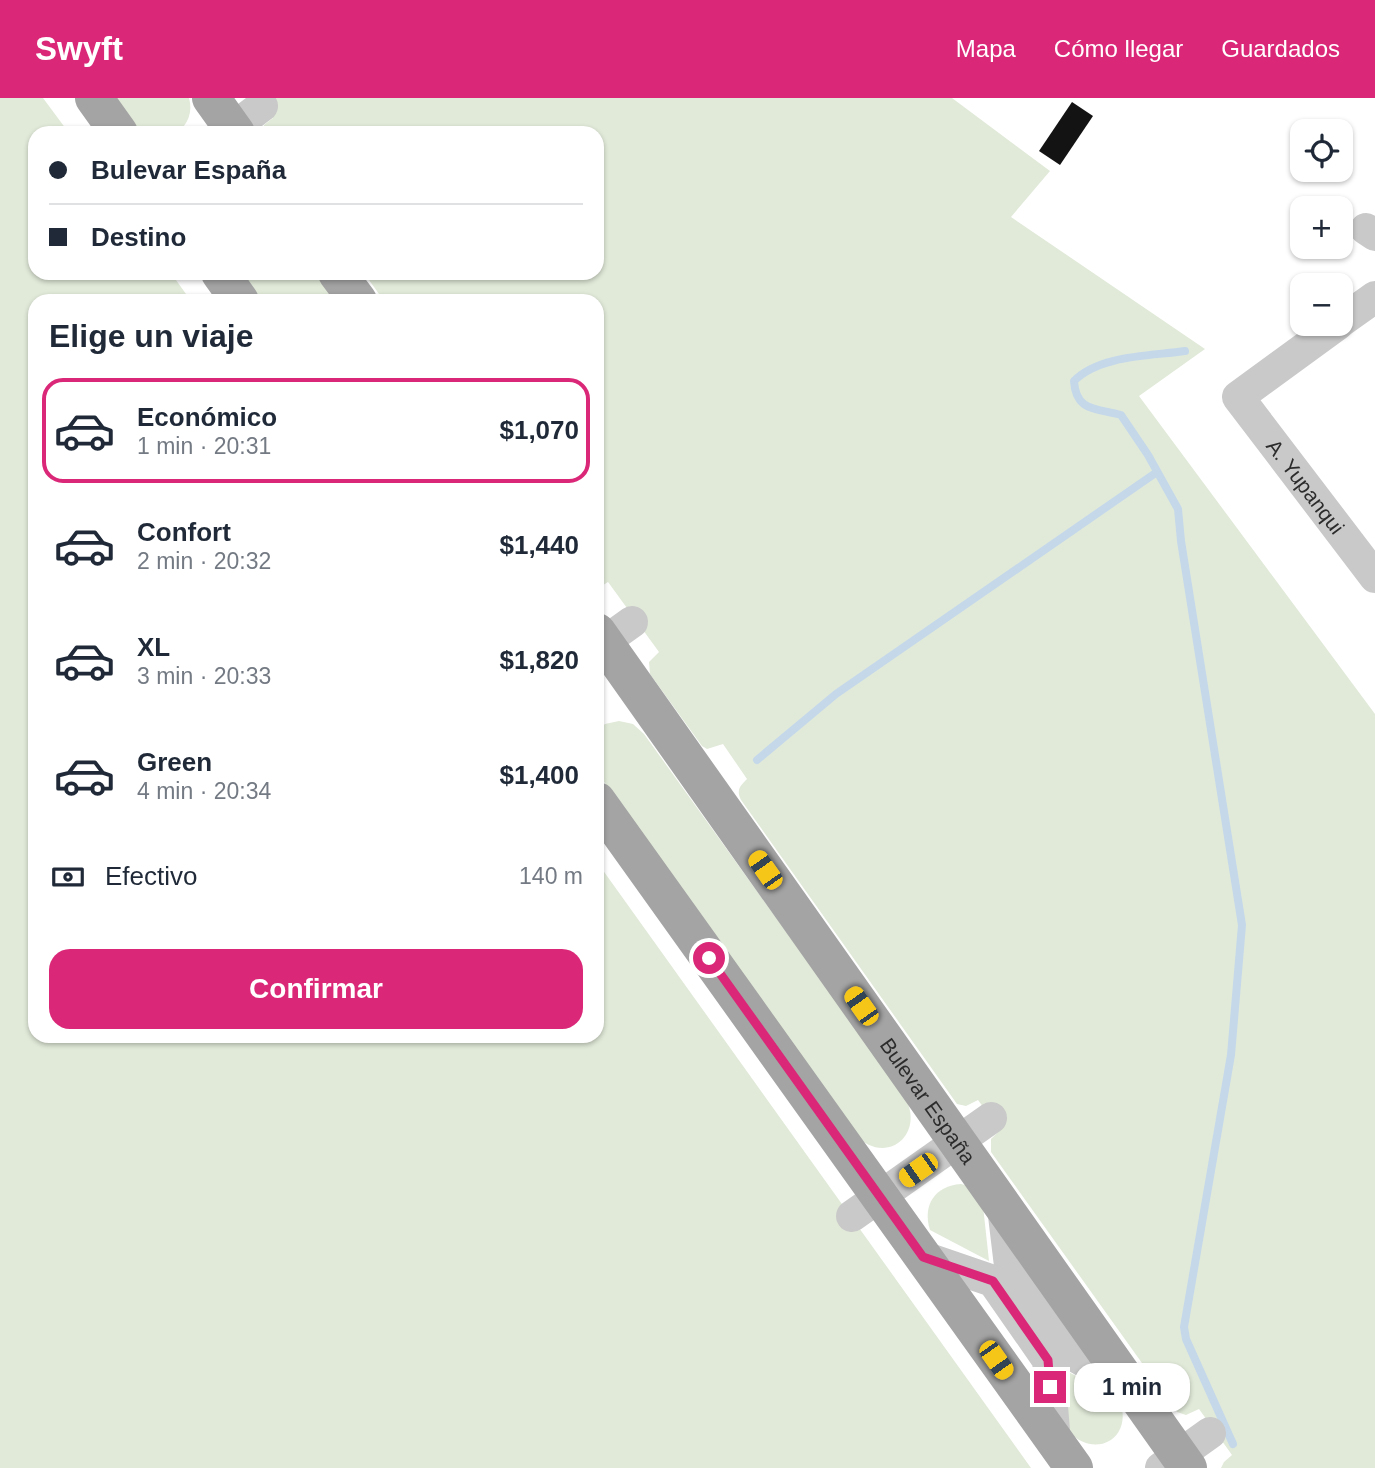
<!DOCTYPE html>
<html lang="es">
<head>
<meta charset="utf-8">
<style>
  :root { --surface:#fff; --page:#f2f2f3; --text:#1f2937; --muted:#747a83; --line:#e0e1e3; --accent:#db2777 }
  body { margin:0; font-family:Helvetica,sans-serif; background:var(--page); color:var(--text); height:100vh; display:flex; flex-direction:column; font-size:26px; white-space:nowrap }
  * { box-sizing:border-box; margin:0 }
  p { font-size:23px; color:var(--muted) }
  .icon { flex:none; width:38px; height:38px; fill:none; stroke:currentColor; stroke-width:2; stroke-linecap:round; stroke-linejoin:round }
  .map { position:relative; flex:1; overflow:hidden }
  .panel { position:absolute; left:28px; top:196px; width:576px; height:749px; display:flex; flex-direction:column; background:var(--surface); border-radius:21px; box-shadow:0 2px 5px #0004 }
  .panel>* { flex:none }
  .hud { position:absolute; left:28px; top:28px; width:576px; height:154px; border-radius:21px; box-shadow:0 2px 5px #0004; display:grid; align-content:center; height:154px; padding:0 21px; background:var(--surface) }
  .buttons { position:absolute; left:1290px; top:21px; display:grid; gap:14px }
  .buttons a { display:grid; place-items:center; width:63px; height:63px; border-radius:14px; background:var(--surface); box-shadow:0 2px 5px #0004; font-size:35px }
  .end { position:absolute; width:32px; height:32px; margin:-16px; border:9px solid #db2777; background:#fff; box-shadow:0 0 0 4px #fff }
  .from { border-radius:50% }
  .bubble { position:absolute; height:49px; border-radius:21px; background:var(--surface); box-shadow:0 2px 5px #0004; font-size:23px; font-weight:700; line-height:49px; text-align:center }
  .car { position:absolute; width:21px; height:42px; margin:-21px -10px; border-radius:9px; box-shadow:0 0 5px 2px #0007; background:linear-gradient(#f5c518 24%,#345 0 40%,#f5c518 0 76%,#345 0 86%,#f5c518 0) }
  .hud b { display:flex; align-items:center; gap:24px; height:66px; font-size:26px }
  .hud b+b { border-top:2px solid var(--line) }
  .hud i { width:18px; height:18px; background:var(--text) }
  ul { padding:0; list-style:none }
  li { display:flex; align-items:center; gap:21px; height:105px; margin:0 14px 10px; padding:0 7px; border:4px solid transparent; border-radius:21px }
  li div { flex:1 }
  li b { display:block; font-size:26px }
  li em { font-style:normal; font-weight:700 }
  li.on { border-color:var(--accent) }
  li>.icon { width:63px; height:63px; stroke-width:1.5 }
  h2 { padding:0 21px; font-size:32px; line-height:84px }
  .pay { display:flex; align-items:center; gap:18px; height:77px; padding:0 21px; font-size:26px }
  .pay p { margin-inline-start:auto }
  .cta { display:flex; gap:14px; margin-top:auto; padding:14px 21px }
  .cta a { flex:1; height:80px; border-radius:21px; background:var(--accent); color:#fff; font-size:28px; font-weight:700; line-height:80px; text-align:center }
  header { display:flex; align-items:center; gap:42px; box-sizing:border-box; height:98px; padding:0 35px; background:var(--accent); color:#fff }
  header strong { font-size:33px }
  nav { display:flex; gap:38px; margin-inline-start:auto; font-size:24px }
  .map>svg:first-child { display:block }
  .green { fill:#e1ead9 }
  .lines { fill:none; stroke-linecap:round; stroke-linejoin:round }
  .stream { stroke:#c5d8ea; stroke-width:8 }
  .building { fill:#131313 }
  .minor { stroke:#c9c9c9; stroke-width:32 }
  .major { stroke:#a4a4a4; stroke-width:38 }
  .route { stroke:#db2777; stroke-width:9 }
  .labels { text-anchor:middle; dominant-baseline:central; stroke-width:7; stroke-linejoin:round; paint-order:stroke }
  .street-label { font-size:21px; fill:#2c2c2c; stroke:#fff }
</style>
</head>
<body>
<header>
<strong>Swyft</strong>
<nav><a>Mapa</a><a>Cómo llegar</a><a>Guardados</a></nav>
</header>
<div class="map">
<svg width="1375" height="1370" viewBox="0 0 1375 1370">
  <rect width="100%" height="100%" fill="#fff"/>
  <g class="green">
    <path d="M0,0H43L69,35H35V175H171L191,203H35V938H597V764L1031,1370H0Z"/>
    <path d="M115,0H189C193,14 188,26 177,35H143L134,27Z"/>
    <path d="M260,0H952L1050,73L1011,119L1205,251L1139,298L1375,616V1370H1221L1224,1364L1232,1357L1199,1311L1186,1317L1177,1314L991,1054V1041L1000,1032L978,1002L966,1008L957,1006L741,702C736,692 740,688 747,681L723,646L707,651L702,648L650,576L649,564L659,554L608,484L597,491V203H384L364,175H597V35H264V27L273,20Z"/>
    <path d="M241,175H318L338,203H261Z"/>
    <path d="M619,623L633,626L644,636L905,999C926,1038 884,1069 855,1036L597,674V633L605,626Z"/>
    <path d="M961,1086L969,1088L982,1099L989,1163L930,1132C922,1107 935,1088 961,1086Z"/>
    <path d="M1063,1271L1119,1301C1135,1339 1096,1363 1068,1333Z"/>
  </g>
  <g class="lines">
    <g class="stream">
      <path d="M1185,253C1151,258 1099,257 1074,283C1076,314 1096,310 1121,317L1148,357L1178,411L1181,443L1242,827L1231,957L1184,1229L1186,1241L1233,1346"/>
      <path d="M757,662L836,596L1157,374"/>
    </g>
  </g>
  <path class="building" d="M1072,4L1093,18L1060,67L1039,53Z"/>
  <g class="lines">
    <g class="minor">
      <path d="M226,35L262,8"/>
      <path d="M1366,131L1375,137"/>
      <path d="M1340,224L1375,199"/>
      <path id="s1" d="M1338,226L1238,299L1375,479"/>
      <path d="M597,556L604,544L632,524"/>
      <path d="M1003,1109L1011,1176L1064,1252L1130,1289"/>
      <path d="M852,1118L991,1020"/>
      <path d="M923,1159L993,1183L1048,1262L1055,1344"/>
      <path d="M1161,1370L1210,1335"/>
    </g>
    <g class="major">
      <path d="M94,0L119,35"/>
      <path d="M211,0L236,35"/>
      <path d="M220,175L240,203"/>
      <path d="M337,175L358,203"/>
      <path id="s2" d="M597,534L1188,1370"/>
      <path d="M597,703L1074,1370"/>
    </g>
  </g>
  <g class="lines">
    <path class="route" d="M709,860L923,1159L993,1183L1048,1262L1050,1289"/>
  </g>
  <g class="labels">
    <g class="street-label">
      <text stroke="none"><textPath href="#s1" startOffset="236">A. Yupanqui</textPath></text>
      <text stroke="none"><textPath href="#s2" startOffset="574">Bulevar España</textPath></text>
    </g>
  </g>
</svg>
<div class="buttons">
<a><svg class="icon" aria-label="locate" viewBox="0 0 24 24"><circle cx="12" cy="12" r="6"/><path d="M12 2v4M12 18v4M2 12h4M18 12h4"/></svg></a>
<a>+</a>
<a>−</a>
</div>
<i class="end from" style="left:709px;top:860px"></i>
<i class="end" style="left:1050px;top:1289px"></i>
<div class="bubble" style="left:1074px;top:1265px;width:116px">1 min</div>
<i class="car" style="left:765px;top:772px;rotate:325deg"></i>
<i class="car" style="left:861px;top:908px;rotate:325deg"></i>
<i class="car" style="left:918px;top:1072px;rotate:235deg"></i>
<i class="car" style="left:996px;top:1262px;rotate:145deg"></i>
<div class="hud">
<b><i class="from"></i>Bulevar España</b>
<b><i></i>Destino</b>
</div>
<section class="panel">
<h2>Elige un viaje</h2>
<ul>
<li class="on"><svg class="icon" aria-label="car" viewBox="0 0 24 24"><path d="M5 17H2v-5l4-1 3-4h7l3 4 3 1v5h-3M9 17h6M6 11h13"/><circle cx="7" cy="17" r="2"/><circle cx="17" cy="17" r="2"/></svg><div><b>Económico</b><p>1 min · 20:31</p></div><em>$1,070</em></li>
<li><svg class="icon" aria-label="car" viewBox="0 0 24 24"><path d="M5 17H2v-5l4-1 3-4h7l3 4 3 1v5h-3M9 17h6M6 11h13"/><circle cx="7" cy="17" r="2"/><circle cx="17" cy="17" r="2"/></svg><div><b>Confort</b><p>2 min · 20:32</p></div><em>$1,440</em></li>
<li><svg class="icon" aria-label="car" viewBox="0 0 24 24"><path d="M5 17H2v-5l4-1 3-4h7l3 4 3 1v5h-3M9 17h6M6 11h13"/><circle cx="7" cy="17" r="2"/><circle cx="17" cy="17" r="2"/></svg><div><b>XL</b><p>3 min · 20:33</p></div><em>$1,820</em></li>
<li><svg class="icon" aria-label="car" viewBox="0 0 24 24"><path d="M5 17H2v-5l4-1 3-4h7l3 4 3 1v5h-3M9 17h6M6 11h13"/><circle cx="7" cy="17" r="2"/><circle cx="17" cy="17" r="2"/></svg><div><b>Green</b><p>4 min · 20:34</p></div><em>$1,400</em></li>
</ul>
<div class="pay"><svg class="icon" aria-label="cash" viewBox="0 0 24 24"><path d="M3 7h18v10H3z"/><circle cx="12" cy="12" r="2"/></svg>Efectivo<p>140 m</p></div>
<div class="cta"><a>Confirmar</a></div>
</section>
</div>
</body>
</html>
